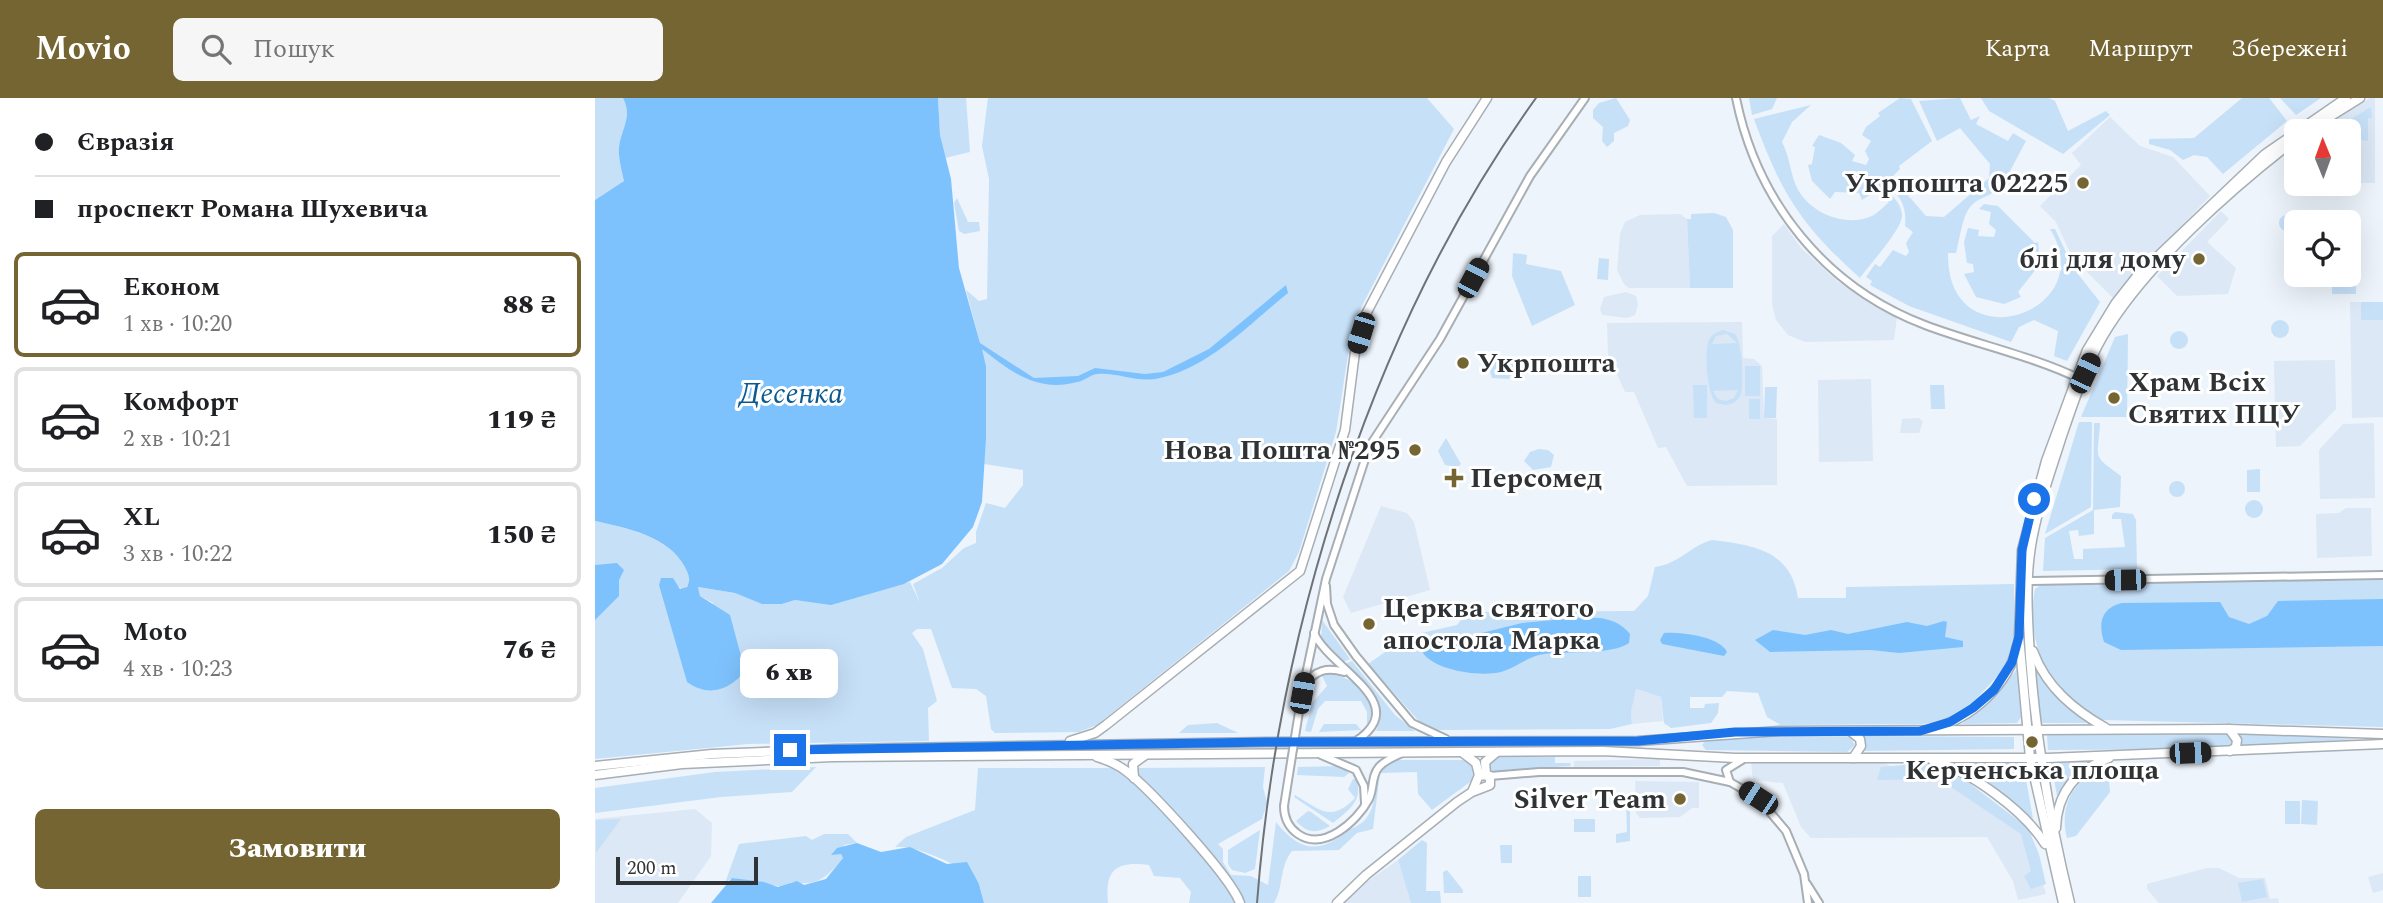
<!DOCTYPE html>
<html lang="uk">
<head>
<meta charset="utf-8">
<style>
  :root { --surface:#fff; --page:#f6f6f6; --text:#202124; --muted:#757577; --line:#e0e0e0; --accent:#746533 }
  body { margin:0; font-family:Spectral,serif; background:var(--page); color:var(--text); height:100vh; display:flex; flex-direction:column; font-size:26px; white-space:nowrap }
  * { box-sizing:border-box; margin:0 }
  p { font-size:23px; color:var(--muted) }
  .icon { flex:none; width:38px; height:38px; fill:none; stroke:currentColor; stroke-width:2; stroke-linecap:round; stroke-linejoin:round }
  .map { position:relative; flex:1; overflow:hidden }
  .drawer { display:flex; flex-direction:column; background:var(--surface); width:595px }
  .drawer>* { flex:none }
  .top-card { display:grid; align-content:center; height:154px; padding:0 35px; background:var(--surface) }
  .needle { width:46px; rotate:359deg }
  .tools { position:absolute; left:1689px; top:21px; display:grid; gap:14px }
  .tools a { display:grid; place-items:center; width:77px; height:77px; border-radius:10px; background:var(--surface); box-shadow:0 7px 28px #0002; font-size:35px }
  .scale { position:absolute; left:21px; bottom:18px; width:142px; box-sizing:border-box; padding-left:7px; border:4px solid #303336; border-top:0; font-size:19px; line-height:24px; white-space:nowrap; color:#303336; -webkit-text-stroke:5px #fff; paint-order:stroke }
  .end { position:absolute; width:32px; height:32px; margin:-16px; border:9px solid #1a73e8; background:#fff; box-shadow:0 0 0 4px #fff }
  .from { border-radius:50% }
  .bubble { position:absolute; height:49px; border-radius:10px; background:var(--surface); box-shadow:0 7px 28px #0002; font-size:23px; font-weight:800; line-height:49px; text-align:center }
  .car { position:absolute; width:21px; height:42px; margin:-21px -10px; border-radius:9px; box-shadow:0 0 5px 2px #0007; background:linear-gradient(#222 24%,#8ab4d8 0 40%,#222 0 76%,#8ab4d8 0 86%,#222 0) }
  .top-card b { display:flex; align-items:center; gap:24px; height:66px; font-size:26px }
  .top-card b+b { border-top:2px solid var(--line) }
  .top-card i { width:18px; height:18px; background:var(--text) }
  ul { padding:0; list-style:none }
  li { display:flex; align-items:center; gap:21px; height:105px; margin:0 14px 10px; padding:0 21px; border:4px solid var(--line); border-radius:10px }
  li div { flex:1 }
  li b { display:block; font-size:26px }
  li em { font-style:normal; font-weight:800 }
  li.selected { border-color:var(--accent) }
  li>.icon { width:63px; height:63px; stroke-width:1.5 }
  .cta { display:flex; gap:14px; margin-top:auto; padding:14px 35px }
  .cta a { flex:1; height:80px; border-radius:10px; background:var(--accent); color:#fff; font-size:28px; font-weight:800; line-height:80px; text-align:center }
  header { display:flex; align-items:center; gap:42px; box-sizing:border-box; height:98px; padding:0 35px; background:var(--accent); color:#fff }
  header strong { font-size:33px }
  nav { display:flex; gap:38px; margin-inline-start:auto; font-size:24px }
  .search { width:490px; height:63px; background:var(--page); display:flex; align-items:center; gap:18px; box-sizing:border-box; padding:0 24px; border-radius:10px; color:var(--muted); font-size:26px }
  main { display:flex; flex:1; min-height:0 }
  .map>svg:first-child { display:block }
  .built { fill:#dce8f5 }
  .green { fill:#c6e0f8; fill-rule:evenodd }
  .water { fill:#7ec2fd }
  .lines { fill:none; stroke-linecap:round; stroke-linejoin:round }
  .minor-casing { stroke:#a7aeb4; stroke-width:10 }
  .major-casing { stroke:#a7aeb4; stroke-width:11 }
  .minor { stroke:#fff; stroke-width:6 }
  .major { stroke:#fff; stroke-width:8 }
  .tram { stroke:#6e7377; stroke-width:2 }
  .minor-bridge-casing { stroke:#a7aeb4; stroke-width:10; stroke-linecap:butt }
  .minor-bridge { stroke:#fff; stroke-width:6 }
  .route { stroke:#1a73e8; stroke-width:9 }
  .poi-dot { fill:#746533; stroke:#fff; stroke-width:2.5 }
  .labels { text-anchor:middle; dominant-baseline:central; stroke-width:6; stroke-linejoin:round; paint-order:stroke }
  .poi-label { font-size:28px; font-weight:bold; fill:#303336; stroke:#fff; text-anchor:end }
  .water-label { font-size:30px; font-style:italic; fill:#0b598f; stroke:#fff }
</style>
</head>
<body>
<header>
<strong>Movio</strong>
<div class="search"><svg class="icon" aria-label="search" viewBox="0 0 24 24"><circle cx="10" cy="10" r="6"/><path d="M15 15l6 6"/></svg>Пошук</div>
<nav><a>Карта</a><a>Маршрут</a><a>Збережені</a></nav>
</header>
<main>
<section class="drawer">
<div class="top-card">
<b><i class="from"></i>Євразія</b>
<b><i></i>проспект Романа Шухевича</b>
</div>
<ul>
<li class="selected"><svg class="icon" aria-label="car" viewBox="0 0 24 24"><path d="M5 17H2v-5l4-1 3-4h7l3 4 3 1v5h-3M9 17h6M6 11h13"/><circle cx="7" cy="17" r="2"/><circle cx="17" cy="17" r="2"/></svg><div><b>Економ</b><p>1 хв · 10:20</p></div><em>88 ₴</em></li>
<li><svg class="icon" aria-label="car" viewBox="0 0 24 24"><path d="M5 17H2v-5l4-1 3-4h7l3 4 3 1v5h-3M9 17h6M6 11h13"/><circle cx="7" cy="17" r="2"/><circle cx="17" cy="17" r="2"/></svg><div><b>Комфорт</b><p>2 хв · 10:21</p></div><em>119 ₴</em></li>
<li><svg class="icon" aria-label="car" viewBox="0 0 24 24"><path d="M5 17H2v-5l4-1 3-4h7l3 4 3 1v5h-3M9 17h6M6 11h13"/><circle cx="7" cy="17" r="2"/><circle cx="17" cy="17" r="2"/></svg><div><b>XL</b><p>3 хв · 10:22</p></div><em>150 ₴</em></li>
<li><svg class="icon" aria-label="car" viewBox="0 0 24 24"><path d="M5 17H2v-5l4-1 3-4h7l3 4 3 1v5h-3M9 17h6M6 11h13"/><circle cx="7" cy="17" r="2"/><circle cx="17" cy="17" r="2"/></svg><div><b>Moto</b><p>4 хв · 10:23</p></div><em>76 ₴</em></li>
</ul>
<div class="cta"><a>Замовити</a></div>
</section>
<div class="map">
<svg width="1788" height="805" viewBox="0 0 1788 805">
  <rect width="100%" height="100%" fill="#edf4fb"/>
  <g class="built">
    <path d="M1775,0H1780V85H1754V33H1722Z"/>
    <path d="M1515,19L1545,48L1578,59L1615,98L1518,200L1477,159L1461,124L1445,108L1486,67L1477,55Z"/>
    <path d="M1626,113L1634,121L1612,144L1641,170L1633,196L1582,198L1562,178Z"/>
    <path d="M1085,116L1092,121L1095,190H1034L1029,186L1022,172L1025,136L1030,124L1045,117Z"/>
    <path d="M1189,126L1206,150L1242,183L1280,209L1302,219L1299,242L1210,244L1193,237L1181,222L1177,206V138Z"/>
    <path d="M1031,194L1041,198L1043,207L1040,217L1032,220L1007,217L1005,211L1009,199Z"/>
    <path d="M1755,204H1788V319L1757,320Z"/>
    <path d="M1147,224L1148,260L1159,261L1167,268L1169,320L1182,321V387L1092,388L1071,349L1063,350L1039,294H1030L1013,257L1012,225Z"/>
    <path d="M1740,262L1741,311L1705,348L1681,349L1679,263Z"/>
    <path d="M1276,281L1278,363L1224,364L1223,282Z"/>
    <path d="M1324,320L1328,324L1324,335H1305L1307,321Z"/>
    <path d="M1779,325L1780,400L1725,401L1724,352L1748,326Z"/>
    <path d="M786,408L812,415L819,424L835,492L756,515L748,499Z"/>
    <path d="M1751,410H1776L1777,458L1722,460L1721,416L1744,415Z"/>
    <path d="M1040,591L1066,599L1068,623L1037,626L1036,614Z"/>
    <path d="M1065,661V668L979,669V663Z"/>
    <path d="M1286,663L1297,669H1339L1433,735L1451,796L1423,802L1418,783L1392,739L1216,740L1206,729L1188,685L1158,682L1156,664Z"/>
    <path d="M1040,683L1104,684V710H1097L1085,719L1045,720L1041,715Z"/>
    <path d="M100,711L117,725L116,758L83,805H0V721Z"/>
    <path d="M803,762L816,805H749L763,790Z"/>
    <path d="M1612,770H1624L1644,780H1670L1675,801L1683,800L1684,805H1564L1552,791V786Z"/>
    <path d="M1788,775V792L1778,795L1773,779Z"/>
  </g>
  <g class="green">
    <path d="M0,0H28C38,19 26,31 24,49C23,60 27,73 29,83L0,102Z"/>
    <path d="M343,0H371L375,54L350,60L345,37Z"/>
    <path d="M393,0H832L859,31L758,225L741,334L704,454L694,473L502,627L484,634L400,635L396,631L391,598L381,591L357,590L336,531H322L317,535L328,551L342,603L333,610L334,643L153,646L0,661V423C34,431 92,442 95,485L88,492L82,487V542L92,584L118,505L105,498L103,489L140,495L168,506H187L200,502L236,506L315,484L325,505L318,486L347,470L369,450L381,445V434L391,405L410,410L428,387V372L389,366L391,268L371,192L384,203L392,201L394,81L387,48Z"/>
    <path d="M1021,0L1035,22L1033,28L1019,35V43L1012,49L1007,43L1008,29L998,20V12L1004,5Z"/>
    <path d="M1154,0H1182L1177,11L1157,17Z"/>
    <path d="M1305,0L1316,1L1337,43L1304,68L1305,71L1297,79L1331,118L1349,119L1394,80L1395,66L1365,30L1342,43L1324,3L1365,0L1376,22L1385,18L1381,26L1413,43L1418,35L1431,43L1415,73L1409,78V87L1406,86C1398,99 1388,97 1378,106C1367,115 1365,141 1361,155H1353C1351,267 1508,215 1455,131H1460L1479,171L1505,204L1472,263L1459,258L1463,233L1439,222L1424,229L1416,244L1314,208L1275,187L1277,183L1271,179L1280,166L1285,169L1298,152L1311,158L1314,154L1311,145L1318,134L1310,128C1312,109 1306,100 1293,85L1267,102L1264,95L1240,94L1235,101L1217,83L1213,67L1217,66L1220,49L1217,48L1224,37L1246,45L1260,57L1257,63L1271,67L1274,61L1270,53L1276,43L1267,37L1271,29L1285,18L1283,15Z"/>
    <path d="M1386,0H1454L1460,3L1473,33L1511,13L1515,17L1468,56L1394,13Z"/>
    <path d="M1647,0H1674L1692,23L1628,76L1612,59L1599,57L1588,62L1575,52L1554,46V41L1599,40Z"/>
    <path d="M1685,0H1726L1701,17Z"/>
    <path d="M1216,7L1197,24L1187,44C1195,59 1195,75 1202,90C1215,115 1250,130 1277,118C1283,115 1289,108 1294,104L1288,97L1293,93C1299,100 1307,107 1307,118C1306,133 1274,167 1265,180C1206,127 1186,95 1159,21Z"/>
    <path d="M1776,9L1777,20H1773V43L1754,40V33H1736Z"/>
    <path d="M362,100L373,124H384L385,133L369,136L364,133L359,105Z"/>
    <path d="M1389,106L1403,108L1440,145L1443,144L1445,166L1423,194L1426,199L1409,206L1381,199L1369,176L1379,174L1378,166L1372,165L1369,144L1373,130L1384,132L1383,138L1399,139L1401,132L1394,126L1396,114L1384,111Z"/>
    <path d="M1119,115L1131,119L1138,132V190H1095L1092,121H1096V116Z"/>
    <circle cx="1692" cy="125" r="8"/>
    <path d="M1736,122H1760L1761,196H1737V177H1754V124Z"/>
    <path d="M918,155L932,157L931,166L966,173L980,207L937,228L917,178Z"/>
    <path d="M1004,160L1014,161L1013,182L1002,181Z"/>
    <rect x="1766" y="204" width="22" height="18"/>
    <circle cx="1685" cy="231" r="9"/>
    <path d="M1128,232L1140,236C1147,244 1150,288 1145,298C1142,304 1137,306 1131,307L1121,305C1112,296 1109,254 1114,242C1117,236 1122,234 1128,232ZM1132,236L1142,245L1117,246L1121,238ZM1143,292L1139,300L1131,303L1123,301L1118,293Z"/>
    <circle cx="1584" cy="242" r="9"/>
    <path d="M1533,236L1532,319H1486L1520,239Z"/>
    <path d="M901,262H914L919,267L914,281L897,280L894,270Z"/>
    <rect x="1150" y="268" width="15" height="30"/>
    <path d="M1098,287H1112V320H1099Z"/>
    <path d="M1335,287H1349L1350,311H1336Z"/>
    <path d="M1170,289H1182L1181,320H1169Z"/>
    <rect x="1154" y="301" width="11" height="20"/>
    <path d="M1484,324H1497L1496,409L1450,436Z"/>
    <path d="M1499,325H1505C1503,363 1496,356 1526,378L1525,409L1499,412V436L1484,438L1483,432L1474,433L1479,461H1488V451L1530,449L1526,421H1517V417L1520,414L1538,416L1541,422L1542,471L1448,473L1450,440L1498,412Z"/>
    <path d="M851,340L866,366L863,369L850,367L843,353Z"/>
    <path d="M944,351L953,352L959,357L956,369L938,372L929,363L935,354Z"/>
    <path d="M1665,371V394H1652V372Z"/>
    <circle cx="1582" cy="391" r="8"/>
    <circle cx="1659" cy="411" r="9"/>
    <path d="M1117,442C1156,447 1196,451 1203,500H1251V489L1419,486V548L1412,568L1369,614L1341,625L1325,626L1186,627L1172,619L1163,595L1132,593L1127,599H1095V610H1109L1110,606L1124,605L1123,615L1116,625L1076,630L1069,625L1066,599L1041,591L1036,614L1037,626L1015,631L843,632L831,631L773,566L813,538L862,527L872,514L1039,513L1053,498L1060,469C1084,466 1095,448 1117,442Z"/>
    <path d="M1788,482V629L1508,622C1456,601 1429,545 1440,491L1447,486Z"/>
    <path d="M727,522L755,561L746,565L726,542Z"/>
    <path d="M757,563L800,617L820,633H781C796,603 770,583 747,567Z"/>
    <path d="M1422,571L1426,619L1422,625L1367,626L1397,601Z"/>
    <path d="M1440,572L1492,625H1447L1443,622Z"/>
    <path d="M739,576C766,584 786,604 772,632V614L766,603H730L723,611L716,634L710,633L717,605L732,588L727,578Z"/>
    <path d="M622,625L643,635H584L593,627Z"/>
    <path d="M729,626H761L766,632L724,634Z"/>
    <path d="M1634,635L1639,643L1633,651L1453,652L1452,637Z"/>
    <path d="M1644,635L1763,641L1645,650Z"/>
    <path d="M1168,638L1255,639L1260,647L1252,654L1111,652L1107,647L1111,642Z"/>
    <path d="M1266,638L1419,639V651L1267,653Z"/>
    <path d="M899,659H960V665H975L976,668L913,672L901,677L896,675L894,669Z"/>
    <path d="M802,662H870L877,665L879,681L837,712L823,696L822,674L785,675L778,731L762,735L744,752L697,753C684,769 689,789 679,805H594L596,794L585,780L559,778L554,767C520,763 510,772 513,805H389C387,798 386,789 383,784C371,769 319,746 300,749L311,739L380,712L383,670H516L537,682L598,746L608,747L541,675V670L670,669L668,689L672,705L667,721L623,746L628,751V764L636,777L656,778L673,787L681,724C703,752 723,757 751,734C757,730 765,727 770,722C781,709 781,689 784,674Z"/>
    <path d="M1421,664L1429,670L1438,721L1360,665Z"/>
    <path d="M1492,664L1473,681L1462,698L1456,665Z"/>
    <path d="M1330,665L1356,671L1433,730L1444,756L1451,786L1436,791L1429,778L1436,773L1426,736L1344,681L1282,682L1286,669Z"/>
    <path d="M746,668L754,675L749,679L702,677L703,669Z"/>
    <path d="M221,669L197,694L126,699L0,715V690L120,674Z"/>
    <path d="M1504,670H1513L1515,694L1481,738L1472,740C1464,709 1477,685 1504,670Z"/>
    <path d="M758,681H761C769,702 754,712 738,725L699,699L700,697C725,712 736,725 760,700L753,691Z"/>
    <path d="M1029,695L1035,701V743L1021,745V736L1032,734L1031,702L1019,698Z"/>
    <path d="M1707,702L1723,703L1722,727L1706,726Z"/>
    <rect x="1690" y="703" width="15" height="23"/>
    <path d="M713,713L716,714L735,728C721,736 712,735 701,723Z"/>
    <path d="M26,721L1,755V722Z"/>
    <rect x="979" y="721" width="21" height="13"/>
    <path d="M665,732L660,771L650,775L637,772L633,766V752Z"/>
    <path d="M229,736H253L262,745L249,747L246,756L248,760C233,778 223,789 197,784L189,789L137,780L130,785L144,746L211,738L217,742Z"/>
    <path d="M827,742L832,745L831,793H845L846,805H816L803,762Z"/>
    <path d="M905,747H917V765H906Z"/>
    <path d="M852,772L868,792V795H849L848,774Z"/>
    <rect x="983" y="778" width="13" height="21"/>
    <path d="M1668,781L1672,799L1647,804L1643,785Z"/>
  </g>
  <g class="water">
    <path d="M28,0H343L345,37L356,81L364,170L385,245L439,280L483,278L500,270L550,276L568,274L614,251L691,187L693,195C654,226 611,273 560,281C540,284 522,274 502,276C495,277 489,283 482,284C443,295 416,274 387,251L391,268V340L387,404L378,429L347,466L309,486L236,507L200,502L187,506H167L140,495L103,489L105,498L135,517L150,573C134,593 113,599 92,584L64,487L66,480H78L85,491L92,489C96,482 94,477 90,469C74,438 31,430 0,423V102L29,83C27,73 23,60 24,49C26,31 38,19 28,0Z"/>
    <path d="M22,465L29,472L24,482V498L0,522V467Z"/>
    <path d="M1788,501V548L1526,552L1509,544C1503,525 1506,510 1527,505L1625,504L1634,519L1654,526L1672,518L1683,503Z"/>
    <path d="M991,519C1008,520 1023,521 1035,536L1034,545C1018,557 971,553 949,556C934,558 923,568 909,573C889,580 840,573 828,555L830,549L927,525Z"/>
    <path d="M1349,523L1352,524L1350,539L1368,543V549L1304,555L1276,552L1175,554L1160,542L1178,532L1210,537L1236,532L1253,536L1312,524L1332,528Z"/>
    <path d="M1069,535C1085,534 1124,538 1132,554L1129,558L1067,546L1065,542Z"/>
    <path d="M262,745L286,754L315,749L352,766L372,764L384,786L389,805H116L137,780L169,784L183,789L202,783L209,787L231,781L248,760L246,756L236,757L242,750Z"/>
  </g>
  <g class="lines">
    <g class="minor-casing">
      <g id="minor">
        <path d="M1141,0C1162,104 1230,189 1330,227C1380,246 1438,258 1485,281"/>
        <path d="M1432,483L1788,477"/>
        <path d="M731,488L732,506L739,527L761,558L817,625L851,641"/>
        <path d="M719,535C735,571 819,605 761,643"/>
        <path d="M711,587C719,572 733,569 749,574"/>
        <path d="M707,595L731,481L774,349L845,241L935,78L990,0"/>
        <path d="M726,657L761,672L769,688L770,705"/>
        <path d="M895,678L944,674H1088L1135,684L1163,700L1191,733L1209,776L1213,805"/>
        <path d="M1135,684L1131,672L1147,662"/>
        <path d="M689,708C689,720 693,729 703,736C729,754 762,723 774,701C779,691 776,678 784,669C790,662 799,659 807,655"/>
        <path d="M1212,786L1224,805"/>
      </g>
    </g>
    <g class="major-casing">
      <g id="major">
        <path d="M1712,33L1765,0"/>
        <path d="M1438,553C1451,589 1479,612 1511,630"/>
        <path d="M1338,630C1376,621 1414,587 1422,548"/>
        <path d="M1634,631L1642,642L1641,649L1635,653"/>
        <path d="M1255,633L1265,641L1266,648L1258,660"/>
        <path d="M475,643L500,635L511,627L705,473L750,332L760,254L771,216L851,64L892,0"/>
        <path d="M868,655L881,665L884,677"/>
        <path d="M502,659C512,662 522,666 531,673C555,691 636,779 645,805"/>
        <path d="M1337,662C1375,673 1430,713 1450,746"/>
        <path d="M0,668L117,656L241,651L672,644L1043,643L1184,633L1634,631L1788,636"/>
        <path d="M891,675L890,664L902,654"/>
        <path d="M0,677L87,666L237,659L1008,653L1140,660H1453L1788,646"/>
        <path d="M539,680L538,666L549,658"/>
        <path d="M1461,730C1462,694 1481,672 1514,660"/>
        <path d="M742,805L771,777L862,704L877,694L895,687V678L884,677L877,694"/>
        <path d="M1468,805L1435,660L1424,538L1427,452L1451,363L1492,252L1520,206L1542,178L1670,56L1751,0"/>
        <path d="M1475,805C1455,723 1441,643 1435,559C1433,522 1430,485 1436,448C1442,411 1455,376 1466,341C1478,306 1490,269 1508,238C1550,167 1636,91 1701,41"/>
      </g>
    </g>
    <use href="#minor" class="minor"/>
    <use href="#major" class="major"/>
    <path class="tram" d="M662,805C683,528 778,226 941,0"/>
    <g class="minor-bridge-casing">
      <path id="minor-bridge" d="M689,708L707,595"/>
    </g>
    <use href="#minor-bridge" class="minor-bridge"/>
  </g>
  <g class="lines">
    <path class="route" d="M195,652L672,644L1043,643L1140,634L1325,633L1355,624L1378,610L1399,592L1417,564L1424,538L1427,452L1439,401"/>
  </g>
  <g class="poi-dot">
    <circle cx="1488" cy="85" r="7"/>
    <circle cx="1604" cy="161" r="7"/>
    <circle cx="868" cy="265" r="7"/>
    <circle cx="1519" cy="300" r="7"/>
    <circle cx="820" cy="352" r="7"/>
    <path d="M855.5 369.5h7v7h7v7h-7v7h-7v-7h-7v-7h7z"/>
    <circle cx="774" cy="526" r="7"/>
    <circle cx="1437" cy="644" r="7"/>
    <circle cx="1085" cy="701" r="7"/>
  </g>
  <g class="labels">
    <g class="poi-label">
      <text x="1474" y="85">Укрпошта 02225</text>
      <text x="1590" y="161">блі для дому</text>
      <text x="882" y="265" text-anchor="start">Укрпошта</text>
      <text x="1533" y="284" text-anchor="start">Храм Всіх<tspan x="1533" dy="32">Святих ПЦУ</tspan></text>
      <text x="806" y="352">Нова Пошта №295</text>
      <text x="875" y="380" text-anchor="start">Персомед</text>
      <text x="788" y="510" text-anchor="start">Церква святого<tspan x="788" dy="32">апостола Марка</tspan></text>
      <text x="1437" y="672" text-anchor="middle">Керченська площа</text>
      <text x="1071" y="701">Silver Team</text>
    </g>
    <g class="water-label">
      <text x="196" y="296">Десенка</text>
    </g>
  </g>
</svg>
<div class="tools">
<a><svg class="needle" viewBox="-14 -14 28 28"><path d="M0-13l5 13h-10z" fill="#e53935"/><path d="M0 13l5-13h-10z" fill="#757577"/></svg></a>
<a><svg class="icon" aria-label="locate" viewBox="0 0 24 24"><circle cx="12" cy="12" r="6"/><path d="M12 2v4M12 18v4M2 12h4M18 12h4"/></svg></a>
</div>
<div class="scale">200 m</div>
<i class="end from" style="left:1439px;top:401px"></i>
<i class="end" style="left:195px;top:652px"></i>
<div class="bubble" style="left:145px;top:551px;width:98px">6 хв</div>
<i class="car" style="left:878px;top:180px;rotate:28deg"></i>
<i class="car" style="left:766px;top:235px;rotate:197deg"></i>
<i class="car" style="left:1490px;top:275px;rotate:25deg"></i>
<i class="car" style="left:1530px;top:482px;rotate:269deg"></i>
<i class="car" style="left:707px;top:595px;rotate:10deg"></i>
<i class="car" style="left:1595px;top:655px;rotate:88deg"></i>
<i class="car" style="left:1163px;top:700px;rotate:303deg"></i>
</div>
</main>
</body>
</html>
